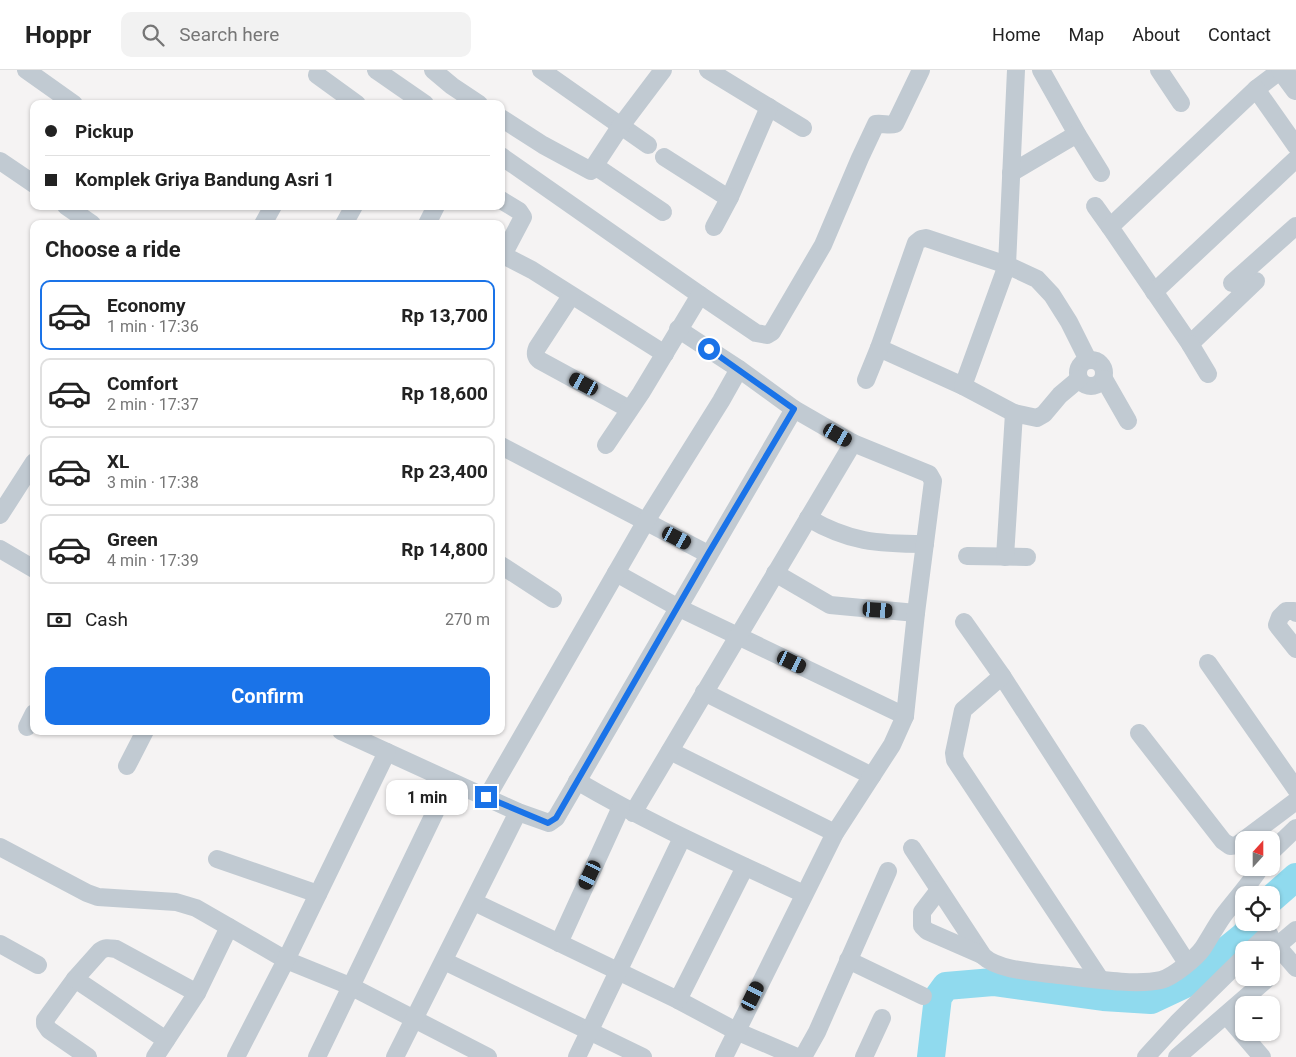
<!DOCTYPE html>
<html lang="en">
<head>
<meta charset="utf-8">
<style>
  :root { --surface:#fff; --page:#f2f2f2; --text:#222; --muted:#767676; --line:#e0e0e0; --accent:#1a73e8 }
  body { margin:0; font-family:Roboto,sans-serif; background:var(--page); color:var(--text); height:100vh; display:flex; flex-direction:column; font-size:19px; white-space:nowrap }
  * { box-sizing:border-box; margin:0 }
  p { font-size:16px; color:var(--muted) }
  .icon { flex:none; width:28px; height:28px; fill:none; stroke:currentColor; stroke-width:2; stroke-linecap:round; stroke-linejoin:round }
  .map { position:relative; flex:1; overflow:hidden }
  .details { position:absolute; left:30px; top:150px; width:475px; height:515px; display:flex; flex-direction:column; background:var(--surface); border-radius:10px; box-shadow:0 1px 4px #0004 }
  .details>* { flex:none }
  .top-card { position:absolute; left:30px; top:30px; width:475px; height:110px; border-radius:10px; box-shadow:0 1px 4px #0004; display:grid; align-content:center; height:110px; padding:0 15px; background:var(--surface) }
  .needle { width:32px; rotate:21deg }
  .fabs { position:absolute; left:1235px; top:761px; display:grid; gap:10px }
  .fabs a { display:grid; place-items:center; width:45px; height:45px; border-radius:10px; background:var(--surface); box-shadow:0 1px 4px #0004; font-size:25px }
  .end { position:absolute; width:22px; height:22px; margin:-11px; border:6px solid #1a73e8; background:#fff; box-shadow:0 0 0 2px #fff }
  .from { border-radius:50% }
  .bubble { position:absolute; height:35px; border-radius:10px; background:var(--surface); box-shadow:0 1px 4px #0004; font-size:16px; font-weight:700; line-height:35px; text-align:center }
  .car { position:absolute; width:15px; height:30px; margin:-15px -8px; border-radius:6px; box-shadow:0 0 4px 1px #0007; background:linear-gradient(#222 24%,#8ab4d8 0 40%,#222 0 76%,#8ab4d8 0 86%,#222 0) }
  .top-card b { display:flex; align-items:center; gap:18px; height:48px; font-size:19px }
  .top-card b+b { border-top:1px solid var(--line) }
  .top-card i { width:12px; height:12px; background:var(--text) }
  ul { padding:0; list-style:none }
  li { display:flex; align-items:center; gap:15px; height:70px; margin:0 10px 8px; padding:0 5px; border:2px solid var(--line); border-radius:10px }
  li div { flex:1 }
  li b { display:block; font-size:19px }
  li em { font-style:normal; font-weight:700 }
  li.on { border-color:var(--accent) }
  li>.icon { width:45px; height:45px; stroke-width:1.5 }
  h2 { padding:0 15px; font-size:22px; line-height:60px }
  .pay { display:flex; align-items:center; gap:12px; height:55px; padding:0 15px; font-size:19px }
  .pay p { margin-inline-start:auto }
  .cta { display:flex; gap:10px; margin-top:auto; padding:10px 15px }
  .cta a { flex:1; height:58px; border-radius:10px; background:var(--accent); color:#fff; font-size:20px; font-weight:700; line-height:58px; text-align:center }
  header { display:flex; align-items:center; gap:30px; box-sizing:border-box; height:70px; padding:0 25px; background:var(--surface); border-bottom:1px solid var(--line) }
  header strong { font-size:24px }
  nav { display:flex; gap:28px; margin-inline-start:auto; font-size:18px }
  .search { width:350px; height:45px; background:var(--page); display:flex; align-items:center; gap:12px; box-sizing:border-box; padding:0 18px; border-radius:10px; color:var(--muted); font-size:19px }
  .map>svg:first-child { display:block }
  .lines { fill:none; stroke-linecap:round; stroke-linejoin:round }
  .river { stroke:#90daee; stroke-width:28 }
  .minor { stroke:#c1cad2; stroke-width:18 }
  .tertiary { stroke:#c1cad2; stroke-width:22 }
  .route { stroke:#1a73e8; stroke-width:6 }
</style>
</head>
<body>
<header>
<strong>Hoppr</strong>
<div class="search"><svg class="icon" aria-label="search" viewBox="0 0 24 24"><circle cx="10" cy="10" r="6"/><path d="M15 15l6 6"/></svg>Search here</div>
<nav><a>Home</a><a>Map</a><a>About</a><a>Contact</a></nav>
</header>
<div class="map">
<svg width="1296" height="987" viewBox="0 0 1296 987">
  <rect width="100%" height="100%" fill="#f5f3f3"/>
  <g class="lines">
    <g class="river">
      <path d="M1271,829L1296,807"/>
      <path d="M931,987L938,927L946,916L993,912L1103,927L1151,930L1185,914L1245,865L1253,852"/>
    </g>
    <g class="minor">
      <path d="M26,0L74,34"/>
      <path d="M376,0L425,34"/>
      <path d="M433,0L452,16L479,34"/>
      <path d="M541,0L648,75"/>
      <path d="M708,0L803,58"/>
      <path d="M1041,0L1077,64L1101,103"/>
      <path d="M1159,0L1181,33"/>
      <path d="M317,5L357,34"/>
      <path d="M1256,19L1281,0"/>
      <path d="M501,48L543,75L591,101L620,57L663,0"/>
      <path d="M501,86L700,225"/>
      <path d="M664,87L722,124L730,127L769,37"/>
      <path d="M0,91L34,114"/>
      <path d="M595,96L663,142"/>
      <path d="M1011,103L1077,64"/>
      <path d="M501,130L519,141L523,147L503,185"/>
      <path d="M66,136L92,154"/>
      <path d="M1095,136L1110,157"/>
      <path d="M263,154L273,136"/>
      <path d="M344,154L354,136"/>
      <path d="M427,154L436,136"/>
      <path d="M714,157L730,127"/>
      <path d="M501,188L503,185L532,200L665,284"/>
      <path d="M1256,211L1190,274L1110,157L1256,19L1296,76"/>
      <path d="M1232,213L1296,156"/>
      <path d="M1154,222L1296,89"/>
      <path d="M571,226L537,278C535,283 535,286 539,290L629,339"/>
      <path d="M678,259L739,299"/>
      <path d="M1190,274L1208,304"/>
      <path d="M879,278L963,316"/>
      <circle cx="1091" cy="303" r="13"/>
      <path d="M1104,309L1128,351"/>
      <path d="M866,310L879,278L916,173L921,169L926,168L1007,195L1037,209L1052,225L1069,252L1088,290"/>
      <path d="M1014,343L963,316L1007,195L1016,0"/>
      <path d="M606,375L641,323L700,225L756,263L767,265L772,262L823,175L860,88L876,54C883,53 889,56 895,54L921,0"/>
      <path d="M501,376L708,484"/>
      <path d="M0,445L34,392"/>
      <path d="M808,448C849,472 877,474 925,474"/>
      <path d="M0,479L34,499"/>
      <path d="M967,486L1027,487"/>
      <path d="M1005,487L1014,343L1037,348L1044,344L1060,325L1079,309"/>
      <path d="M501,495L553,529"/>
      <path d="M616,503L677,537L905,646"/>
      <path d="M775,503L830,535L916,543"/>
      <path d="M1296,543L1294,541H1286L1280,547L1277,555L1296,579"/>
      <path d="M964,552L1002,606L1187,893"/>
      <path d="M1208,593L1296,719"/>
      <path d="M1002,606L963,640L954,683L955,690L1100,909"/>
      <path d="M704,622L872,706"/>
      <path d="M27,657L34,643"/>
      <path d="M341,661L518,742L549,753L556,748L794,339L739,299L721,331L646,451L487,727"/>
      <path d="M1139,663L1223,771L1230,776L1237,775L1244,770"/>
      <path d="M670,681L835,763"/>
      <path d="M127,696L145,661"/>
      <path d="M577,711C650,754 727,788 804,824"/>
      <path d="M633,743L853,373"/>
      <path d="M1244,770L1296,731"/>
      <path d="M0,777L87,823L98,827L176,832L196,838L229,857"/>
      <path d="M912,778L983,886C999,901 1037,902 1059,905C1087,908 1135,916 1161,910C1173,907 1196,888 1203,878C1210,867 1216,856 1223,846C1236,829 1249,815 1260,798"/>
      <path d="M1271,782L1296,758"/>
      <path d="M217,789L318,824"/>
      <path d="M939,820L922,842V856L927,861L982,885"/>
      <path d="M474,832L678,930L736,961L797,987"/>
      <path d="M1263,852L1272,870L1296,898"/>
      <path d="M559,873L621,737"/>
      <path d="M0,874L38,895"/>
      <path d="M1277,876L1296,860"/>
      <path d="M1251,880L1268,864"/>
      <path d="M848,890L923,926"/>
      <path d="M444,891L643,987"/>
      <path d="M75,909L45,950V954L49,960L88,987"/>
      <path d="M678,930L745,797"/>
      <path d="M1226,945L1262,987"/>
      <path d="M166,970L75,909L100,881C105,877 109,878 116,879L197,923"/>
      <path d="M155,987L197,923L229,857L286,890L350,916L488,987"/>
      <path d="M236,987L286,890L387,682"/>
      <path d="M317,987L450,711"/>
      <path d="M395,987L518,742"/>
      <path d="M577,987L682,768"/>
      <path d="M724,987L835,763L892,675L905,646L916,543L933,411L929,404L853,373L794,339"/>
      <path d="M803,987L817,962L888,801"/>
      <path d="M864,987L882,948"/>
      <path d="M1146,987L1177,953L1244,887"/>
      <path d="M1177,987L1268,908"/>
    </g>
    <path class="tertiary" d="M1282,0L1296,19"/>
  </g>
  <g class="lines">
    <path class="route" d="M486,727L548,753L556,748L708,484L794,339L709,279"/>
  </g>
</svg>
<div class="fabs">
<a><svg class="needle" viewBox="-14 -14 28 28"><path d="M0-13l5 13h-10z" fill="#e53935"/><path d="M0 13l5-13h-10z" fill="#767676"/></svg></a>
<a><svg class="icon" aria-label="locate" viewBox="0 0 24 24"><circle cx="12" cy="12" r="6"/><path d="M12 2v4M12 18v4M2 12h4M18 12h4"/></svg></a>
<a>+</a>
<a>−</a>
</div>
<i class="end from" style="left:709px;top:279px"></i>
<i class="end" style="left:486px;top:727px"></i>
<div class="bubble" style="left:386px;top:710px;width:82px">1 min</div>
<i class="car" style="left:584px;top:314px;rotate:298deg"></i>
<i class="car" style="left:838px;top:365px;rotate:120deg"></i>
<i class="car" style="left:677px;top:468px;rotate:118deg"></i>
<i class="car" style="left:878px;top:540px;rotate:94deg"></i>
<i class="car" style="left:792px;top:592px;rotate:116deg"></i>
<i class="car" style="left:590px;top:805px;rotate:205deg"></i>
<i class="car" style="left:753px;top:926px;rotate:26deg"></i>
<div class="top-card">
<b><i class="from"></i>Pickup</b>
<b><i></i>Komplek Griya Bandung Asri 1</b>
</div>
<section class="details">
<h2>Choose a ride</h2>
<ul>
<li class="on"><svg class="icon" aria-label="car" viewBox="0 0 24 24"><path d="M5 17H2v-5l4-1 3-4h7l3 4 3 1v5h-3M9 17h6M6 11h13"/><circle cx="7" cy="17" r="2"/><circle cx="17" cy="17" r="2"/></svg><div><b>Economy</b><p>1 min · 17:36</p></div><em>Rp 13,700</em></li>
<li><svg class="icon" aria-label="car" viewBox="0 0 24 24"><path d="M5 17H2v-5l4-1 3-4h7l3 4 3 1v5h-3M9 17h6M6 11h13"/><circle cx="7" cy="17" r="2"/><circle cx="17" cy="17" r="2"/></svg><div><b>Comfort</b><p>2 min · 17:37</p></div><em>Rp 18,600</em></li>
<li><svg class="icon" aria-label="car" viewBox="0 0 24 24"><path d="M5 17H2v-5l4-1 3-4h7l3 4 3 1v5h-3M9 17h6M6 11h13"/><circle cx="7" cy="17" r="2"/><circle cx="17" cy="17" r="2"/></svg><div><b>XL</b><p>3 min · 17:38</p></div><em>Rp 23,400</em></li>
<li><svg class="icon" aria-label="car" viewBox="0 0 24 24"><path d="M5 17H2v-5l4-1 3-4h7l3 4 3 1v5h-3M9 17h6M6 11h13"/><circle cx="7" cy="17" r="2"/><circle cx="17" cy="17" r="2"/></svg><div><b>Green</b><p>4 min · 17:39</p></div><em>Rp 14,800</em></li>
</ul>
<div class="pay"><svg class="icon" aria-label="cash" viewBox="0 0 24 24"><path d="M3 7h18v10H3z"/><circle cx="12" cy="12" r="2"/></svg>Cash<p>270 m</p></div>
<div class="cta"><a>Confirm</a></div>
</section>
</div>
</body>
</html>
